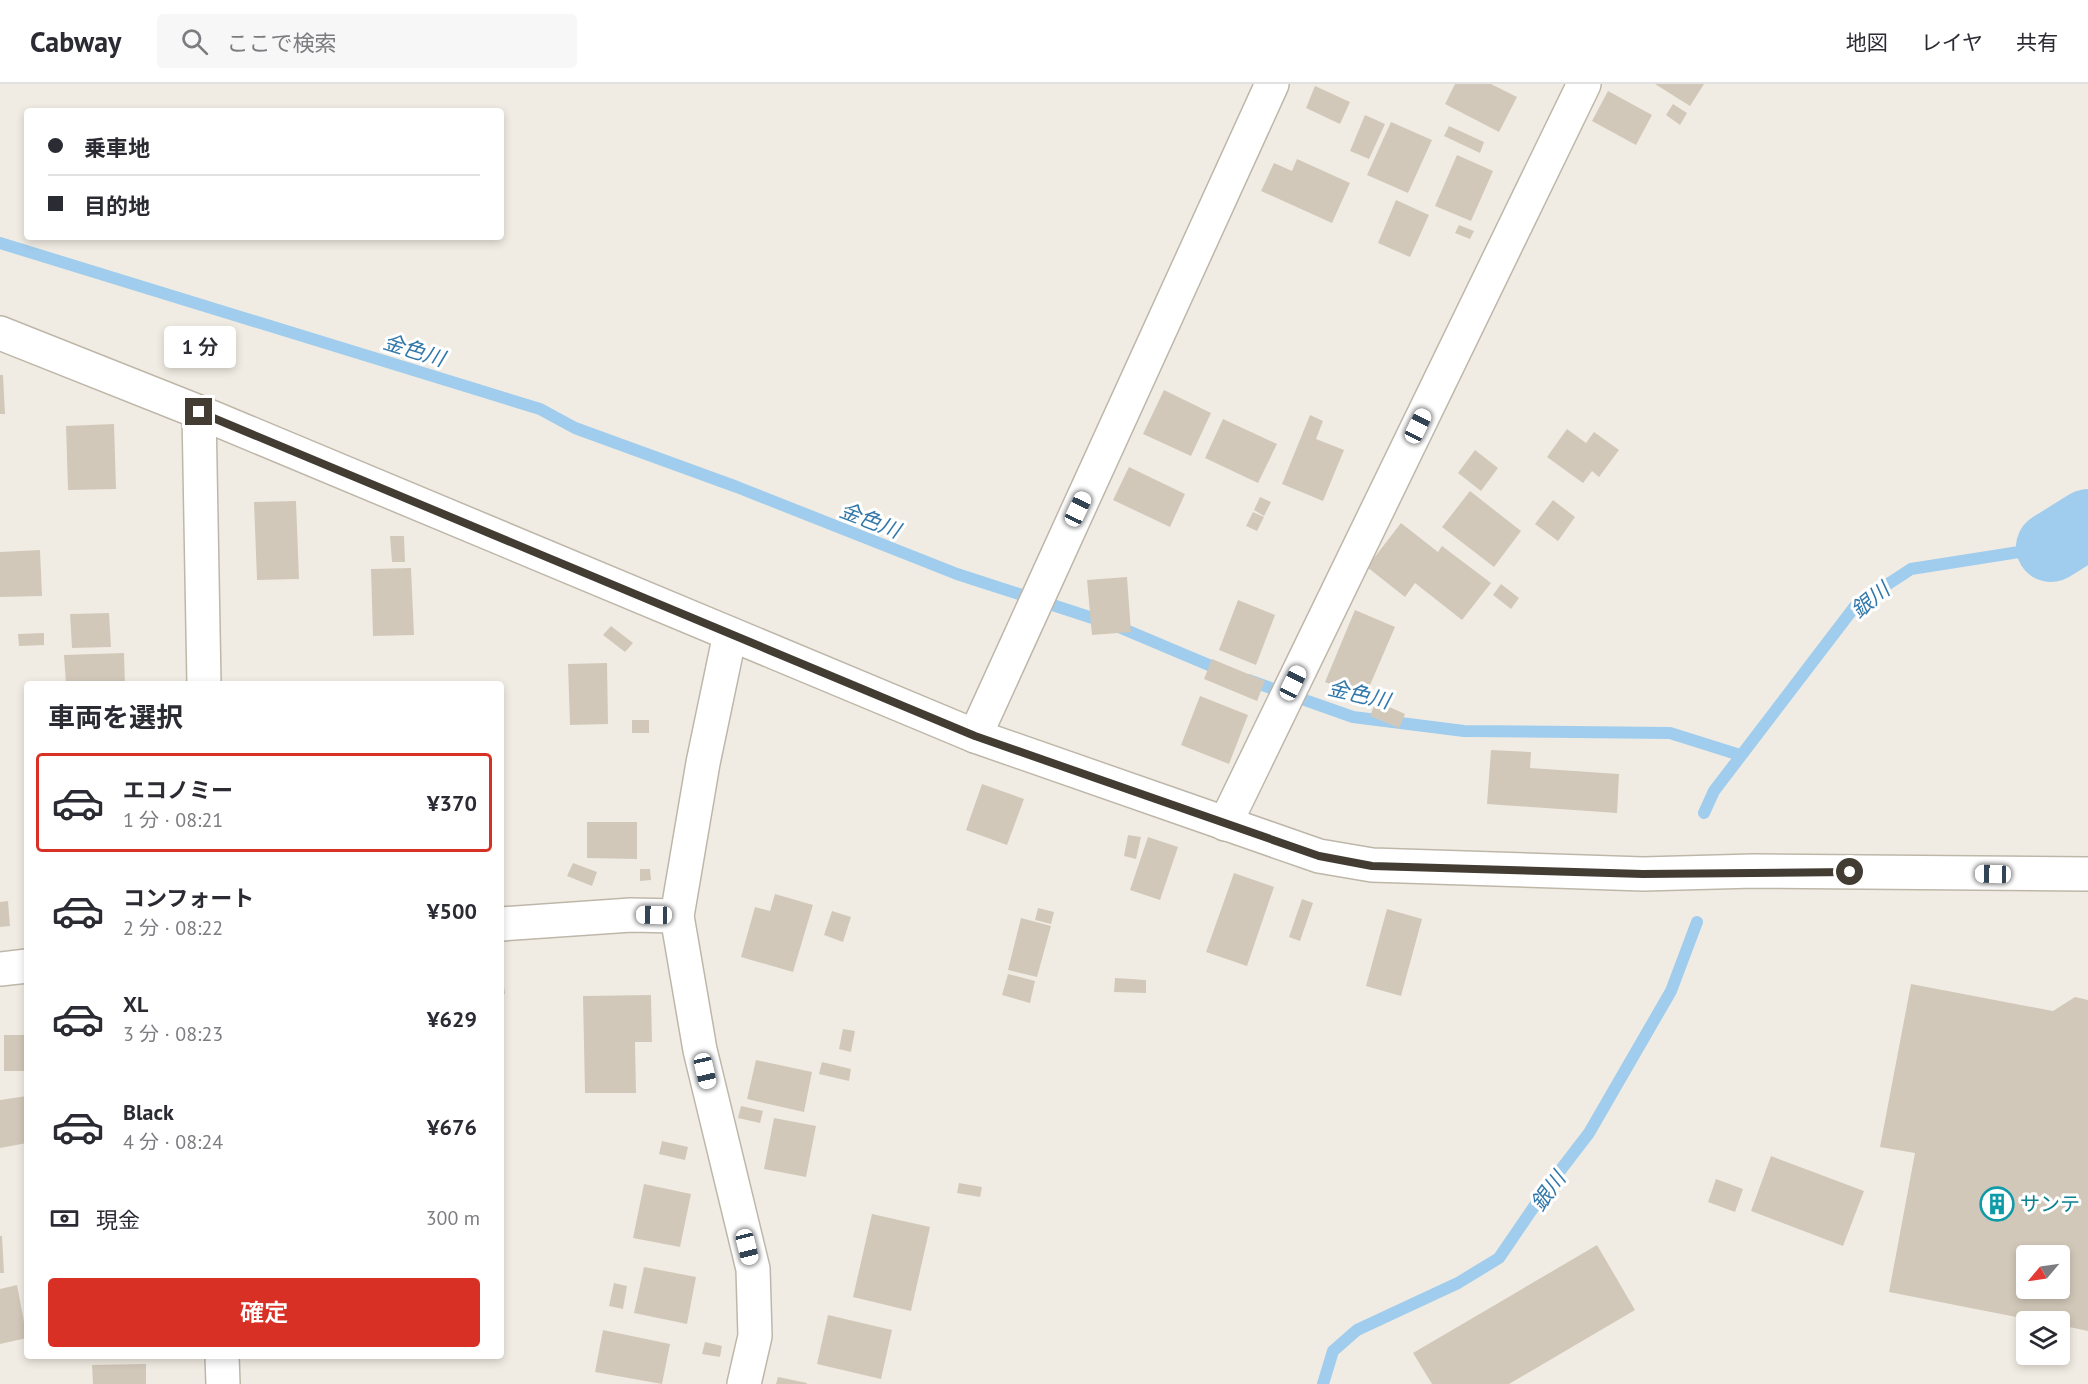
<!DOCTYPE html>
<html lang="ja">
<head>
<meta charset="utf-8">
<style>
  :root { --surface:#fff; --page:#f7f7f7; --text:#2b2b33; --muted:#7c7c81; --line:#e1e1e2; --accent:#d93025 }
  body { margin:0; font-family:"PT Sans","Noto Sans JP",sans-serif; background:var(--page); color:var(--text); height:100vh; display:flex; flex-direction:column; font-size:22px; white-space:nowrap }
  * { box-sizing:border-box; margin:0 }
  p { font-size:20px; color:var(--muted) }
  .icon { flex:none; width:33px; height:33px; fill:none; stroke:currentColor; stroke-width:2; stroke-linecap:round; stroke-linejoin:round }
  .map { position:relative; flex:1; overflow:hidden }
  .drawer { position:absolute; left:24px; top:597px; width:480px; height:678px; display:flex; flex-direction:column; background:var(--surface); border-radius:6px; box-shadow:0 3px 9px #0003 }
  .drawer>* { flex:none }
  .hud { position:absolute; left:24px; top:24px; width:480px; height:132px; border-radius:6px; box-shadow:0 3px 9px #0003; display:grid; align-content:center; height:132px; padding:0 24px; background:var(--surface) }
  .needle { width:39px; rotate:241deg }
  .buttons { position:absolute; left:2016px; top:1161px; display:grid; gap:12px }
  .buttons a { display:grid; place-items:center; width:54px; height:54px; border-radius:6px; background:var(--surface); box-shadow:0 3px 9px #0003; font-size:30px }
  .end { position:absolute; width:27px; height:27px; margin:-14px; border:8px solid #423c33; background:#fff; box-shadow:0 0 0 3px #fff }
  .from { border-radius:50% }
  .bubble { position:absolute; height:42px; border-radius:6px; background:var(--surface); box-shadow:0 3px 9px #0003; font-size:20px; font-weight:600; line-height:42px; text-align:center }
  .car { position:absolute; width:18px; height:36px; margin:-18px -9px; border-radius:8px; box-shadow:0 0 4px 2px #0007; background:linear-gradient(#fff 24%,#345 0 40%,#fff 0 76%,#345 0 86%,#fff 0) }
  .hud b { display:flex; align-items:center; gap:21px; height:57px; font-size:22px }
  .hud b+b { border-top:2px solid var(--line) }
  .hud i { width:15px; height:15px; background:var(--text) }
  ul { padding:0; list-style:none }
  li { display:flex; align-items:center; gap:18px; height:99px; margin:0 12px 9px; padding:0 12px; border:3px solid transparent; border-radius:6px }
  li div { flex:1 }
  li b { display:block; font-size:22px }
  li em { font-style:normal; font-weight:600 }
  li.current { border-color:var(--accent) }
  li>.icon { width:54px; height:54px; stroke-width:1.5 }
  h2 { padding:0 24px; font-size:27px; line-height:72px }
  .pay { display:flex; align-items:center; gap:15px; height:66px; padding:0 24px; font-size:22px }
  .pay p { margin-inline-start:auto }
  .cta { display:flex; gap:12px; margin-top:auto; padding:12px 24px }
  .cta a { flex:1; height:69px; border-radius:6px; background:var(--accent); color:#fff; font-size:24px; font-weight:600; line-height:69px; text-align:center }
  header { display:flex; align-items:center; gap:36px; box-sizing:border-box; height:84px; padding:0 30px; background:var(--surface); border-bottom:2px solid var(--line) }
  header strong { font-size:28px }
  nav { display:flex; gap:33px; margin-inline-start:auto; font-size:21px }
  .search { width:420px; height:54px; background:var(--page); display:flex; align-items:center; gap:15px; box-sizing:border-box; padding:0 21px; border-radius:6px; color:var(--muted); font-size:22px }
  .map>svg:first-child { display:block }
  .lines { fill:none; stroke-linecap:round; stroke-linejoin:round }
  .stream { stroke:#a0cded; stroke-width:12 }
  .river { stroke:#a0cded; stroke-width:70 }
  .building { fill:#d2c8b9; fill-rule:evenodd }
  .minor-casing { stroke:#beb7a9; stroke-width:36 }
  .tertiary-casing { stroke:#beb7a9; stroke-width:36 }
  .minor { stroke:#fff; stroke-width:33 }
  .tertiary { stroke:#fff; stroke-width:33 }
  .route { stroke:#423c33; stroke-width:8 }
  .labels { text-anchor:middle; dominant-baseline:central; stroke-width:6; stroke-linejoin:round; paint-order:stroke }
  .culture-label { font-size:20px; fill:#0d838f; stroke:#fff; text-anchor:start }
  .water-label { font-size:21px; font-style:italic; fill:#3177a9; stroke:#fff }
</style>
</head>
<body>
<header>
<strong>Cabway</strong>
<div class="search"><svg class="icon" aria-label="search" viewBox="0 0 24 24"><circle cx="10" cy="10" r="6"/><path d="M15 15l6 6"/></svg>ここで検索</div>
<nav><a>地図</a><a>レイヤ</a><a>共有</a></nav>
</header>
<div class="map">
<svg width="2088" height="1300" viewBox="0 0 2088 1300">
  <rect width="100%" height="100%" fill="#f1ece3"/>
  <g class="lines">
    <g class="stream">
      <path d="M0,159L540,325L575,344L737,403L957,490L1114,541L1223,587"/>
      <path d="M1248,596L1353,633L1464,647L1670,649L1740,671"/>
      <path d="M1704,729L1714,707L1856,521L1911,485L2051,463"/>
      <path d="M1323,1300L1333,1267L1357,1246L1458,1199L1499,1174L1546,1105L1589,1049L1671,907L1697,838"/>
    </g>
    <path class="river" d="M2051,463L2088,440"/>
  </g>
  <g class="building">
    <path d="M1455,0H1491L1517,13L1499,48L1445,20Z"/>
    <path d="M1655,0H1704L1690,22Z"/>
    <path d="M1315,2L1350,18L1340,40L1306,24Z"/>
    <path d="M1608,7L1652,31L1636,61L1592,37Z"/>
    <path d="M1673,20L1687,29L1680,41L1666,31Z"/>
    <path d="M1365,31L1385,40L1369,75L1350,67Z"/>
    <path d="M1391,38L1432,56L1408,109L1367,91Z"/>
    <path d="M1449,42L1484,58L1480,69L1444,52Z"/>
    <path d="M1457,71L1493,87L1471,137L1435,122Z"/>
    <path d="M1297,75L1350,99L1332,139L1261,107L1274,79L1292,87Z"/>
    <path d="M1396,116L1429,131L1410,173L1378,159Z"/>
    <path d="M1459,141L1474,147L1470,155L1455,149Z"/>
    <path d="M0,291H3L5,330H0Z"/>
    <path d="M1164,306L1211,329L1191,372L1143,350Z"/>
    <path d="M1310,331L1323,337L1316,355L1344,366L1323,417L1282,400Z"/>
    <path d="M1223,335L1277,360L1258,399L1205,374Z"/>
    <path d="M114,340L116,405L68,406L66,342Z"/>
    <path d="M1567,345L1586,359L1594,348L1619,366L1599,393L1592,387L1583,399L1547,373Z"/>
    <path d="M1475,366L1498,384L1481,407L1458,389Z"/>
    <path d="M1129,383L1185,410L1170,443L1113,416Z"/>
    <path d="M1470,407L1521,447L1494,483L1442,443Z"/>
    <path d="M1260,413L1271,418L1264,432L1254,426Z"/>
    <path d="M1553,416L1575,433L1558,457L1535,440Z"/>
    <path d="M296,417L299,495L257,496L254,418Z"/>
    <path d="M1253,428L1264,433L1257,447L1246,442Z"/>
    <path d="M1401,439L1438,468L1442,462L1491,499L1462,536L1415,499L1405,513L1367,483Z"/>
    <path d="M390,452H404L405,478H392Z"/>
    <path d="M40,466L42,512L0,513V468Z"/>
    <path d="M411,484L414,551L373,552L371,485Z"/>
    <path d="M1127,493L1131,548L1092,551L1087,496Z"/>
    <path d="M1501,500L1519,514L1511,525L1493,511Z"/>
    <path d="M1238,516L1275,531L1256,581L1219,566Z"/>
    <path d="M1355,526L1395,543L1364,615L1325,598Z"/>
    <path d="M109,529L111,563L72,564L70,530Z"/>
    <path d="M611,542L633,559L625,568L603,551Z"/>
    <path d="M44,549V561L19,562L18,550Z"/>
    <path d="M124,569L125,600H66L64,571Z"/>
    <path d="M1212,575L1265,597L1257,617L1204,595Z"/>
    <path d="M607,579L608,640L570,641L568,580Z"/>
    <path d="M1200,612L1248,631L1229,680L1181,661Z"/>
    <path d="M1376,617L1405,630L1399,644L1370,632Z"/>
    <rect x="632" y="636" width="17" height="13"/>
    <path d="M1491,666L1531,668L1530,684L1619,690L1617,729L1487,720Z"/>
    <path d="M982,700L1024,715L1007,761L966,746Z"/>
    <path d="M587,738H637V775L587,774Z"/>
    <path d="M1128,751L1141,753L1136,775L1124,772Z"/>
    <path d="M1148,753L1178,763L1160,816L1130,806Z"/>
    <path d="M573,779L597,788L592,802L567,792Z"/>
    <path d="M640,785H650L651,796L640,797Z"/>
    <path d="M1234,789L1274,803L1247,882L1206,868Z"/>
    <path d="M775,810L813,821L793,888L741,873L755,823L770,827Z"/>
    <path d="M1302,815L1313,819L1300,857L1289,853Z"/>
    <path d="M8,817L10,842L0,843V818Z"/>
    <path d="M1038,824L1054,828L1051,840L1035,836Z"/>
    <path d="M1387,825L1422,835L1401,912L1366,902Z"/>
    <path d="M832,827L851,833L843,858L824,851Z"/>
    <path d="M1021,834L1051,842L1037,893L1008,886Z"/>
    <path d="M501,882L505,910H501Z"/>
    <path d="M1008,890L1035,897L1030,919L1002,911Z"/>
    <path d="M1115,894L1146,896V909L1114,908Z"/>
    <path d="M1911,900L2053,927L2075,913L2088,916V1247L2060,1241V1238H2041L1889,1208L1915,1069L1880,1063ZM2026,1172H2060V1204H2026Z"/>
    <path d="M651,911L652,958H635L636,1009H585L583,912Z"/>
    <path d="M843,945L855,947L851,968L839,965Z"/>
    <rect x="4" y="951" width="23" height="36"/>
    <path d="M756,976L812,988L804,1028L747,1015Z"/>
    <path d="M822,978L851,985L849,997L819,990Z"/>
    <path d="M27,1012V1059L0,1064V1016Z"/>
    <path d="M741,1022L763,1027L760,1039L738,1034Z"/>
    <path d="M774,1034L816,1042L806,1093L764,1085Z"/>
    <path d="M662,1057L688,1063L685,1076L659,1070Z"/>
    <path d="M1771,1072L1864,1107L1843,1162L1751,1127Z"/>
    <path d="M1716,1095L1743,1105L1735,1128L1708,1118Z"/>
    <path d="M959,1099L982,1103L980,1113L957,1109Z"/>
    <path d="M644,1100L691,1110L680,1163L633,1154Z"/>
    <path d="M872,1130L930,1143L911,1227L853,1213Z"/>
    <path d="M0,1152H2L4,1189H0Z"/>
    <path d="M1597,1161L1635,1226L1509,1300H1432L1413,1269Z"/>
    <path d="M644,1183L696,1193L687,1240L634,1229Z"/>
    <path d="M614,1199L627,1202L623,1225L609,1222Z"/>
    <path d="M17,1201L27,1254L0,1260V1205Z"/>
    <path d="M828,1231L892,1246L881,1295L817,1280Z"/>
    <path d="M603,1246L670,1260L662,1300L595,1288Z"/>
    <path d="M705,1258L722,1262L720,1273L702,1270Z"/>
    <path d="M146,1280V1300H93L92,1281Z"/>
    <path d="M778,1293L807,1299V1300H776Z"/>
  </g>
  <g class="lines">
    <g class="minor-casing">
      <g id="minor">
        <path d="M199,328L204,600"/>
        <path d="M730,550L703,679L677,832L700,966L753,1185L755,1252L744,1300"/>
        <path d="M975,652L1272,0"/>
        <path d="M1225,740L1584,0"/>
        <path d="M501,840L631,831L677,832"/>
        <path d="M0,885L27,882"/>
        <path d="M222,1272L223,1300"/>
      </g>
    </g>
    <g class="tertiary-casing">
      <path id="tertiary" d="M0,249L199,328L975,652L1319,772L1372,781L1643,790L1754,787L2088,790"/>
    </g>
    <use href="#minor" class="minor"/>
    <use href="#tertiary" class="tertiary"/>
  </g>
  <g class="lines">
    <path class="route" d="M199,328L975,652L1319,772L1372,782L1643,790L1850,788"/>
  </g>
  <defs>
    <g id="building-ring" transform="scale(1.725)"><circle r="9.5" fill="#fff" stroke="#0f9aa8" stroke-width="1.5"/><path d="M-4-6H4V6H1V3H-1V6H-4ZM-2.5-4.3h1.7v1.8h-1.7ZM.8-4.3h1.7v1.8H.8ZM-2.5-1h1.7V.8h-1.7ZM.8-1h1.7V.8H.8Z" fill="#0f9aa8"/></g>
  </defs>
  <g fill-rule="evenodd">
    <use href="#building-ring" x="1997" y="1120"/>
  </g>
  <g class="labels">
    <g class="culture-label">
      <text x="2020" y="1120">サンテ</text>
    </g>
    <g class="water-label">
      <text transform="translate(414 266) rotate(17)">金色川</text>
      <text transform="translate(870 436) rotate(21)">金色川</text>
      <text transform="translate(1870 516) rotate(-39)">銀川</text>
      <text transform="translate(1359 610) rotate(13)">金色川</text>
      <text transform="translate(1548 1107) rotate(-54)">銀川</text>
    </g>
  </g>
</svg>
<div class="buttons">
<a><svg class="needle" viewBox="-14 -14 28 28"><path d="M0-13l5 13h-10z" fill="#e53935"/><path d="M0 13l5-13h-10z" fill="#7c7c81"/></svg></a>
<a><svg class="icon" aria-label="layers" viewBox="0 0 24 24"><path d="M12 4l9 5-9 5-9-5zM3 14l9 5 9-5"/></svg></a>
</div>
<i class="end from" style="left:1850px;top:788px"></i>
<i class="end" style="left:199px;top:328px"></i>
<div class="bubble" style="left:164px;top:242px;width:72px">1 分</div>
<i class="car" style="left:1418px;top:342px;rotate:26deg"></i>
<i class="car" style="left:1078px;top:425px;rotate:25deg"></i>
<i class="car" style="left:1293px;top:599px;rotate:26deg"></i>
<i class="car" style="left:1993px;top:790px;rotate:271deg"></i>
<i class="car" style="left:654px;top:831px;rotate:271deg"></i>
<i class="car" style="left:705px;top:987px;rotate:167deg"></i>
<i class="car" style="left:747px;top:1163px;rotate:166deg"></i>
<div class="hud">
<b><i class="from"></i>乗車地</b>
<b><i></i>目的地</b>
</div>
<section class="drawer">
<h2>車両を選択</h2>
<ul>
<li class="current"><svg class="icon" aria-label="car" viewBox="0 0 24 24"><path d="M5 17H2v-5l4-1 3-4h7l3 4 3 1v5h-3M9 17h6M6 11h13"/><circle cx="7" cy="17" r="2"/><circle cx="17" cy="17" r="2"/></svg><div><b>エコノミー</b><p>1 分 · 08:21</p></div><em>¥370</em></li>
<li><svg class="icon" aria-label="car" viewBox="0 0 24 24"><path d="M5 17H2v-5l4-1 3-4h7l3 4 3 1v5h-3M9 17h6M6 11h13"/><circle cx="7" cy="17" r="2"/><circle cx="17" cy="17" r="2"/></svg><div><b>コンフォート</b><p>2 分 · 08:22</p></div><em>¥500</em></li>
<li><svg class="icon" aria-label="car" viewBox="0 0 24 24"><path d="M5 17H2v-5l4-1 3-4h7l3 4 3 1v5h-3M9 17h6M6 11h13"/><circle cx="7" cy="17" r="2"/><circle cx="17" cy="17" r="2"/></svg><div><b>XL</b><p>3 分 · 08:23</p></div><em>¥629</em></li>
<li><svg class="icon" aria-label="car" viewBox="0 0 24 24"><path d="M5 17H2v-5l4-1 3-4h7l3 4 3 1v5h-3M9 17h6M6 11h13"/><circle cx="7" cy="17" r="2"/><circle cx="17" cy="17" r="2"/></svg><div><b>Black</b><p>4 分 · 08:24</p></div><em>¥676</em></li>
</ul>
<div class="pay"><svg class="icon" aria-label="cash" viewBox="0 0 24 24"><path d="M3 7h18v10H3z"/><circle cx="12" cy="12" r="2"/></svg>現金<p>300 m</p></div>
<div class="cta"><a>確定</a></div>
</section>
</div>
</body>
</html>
